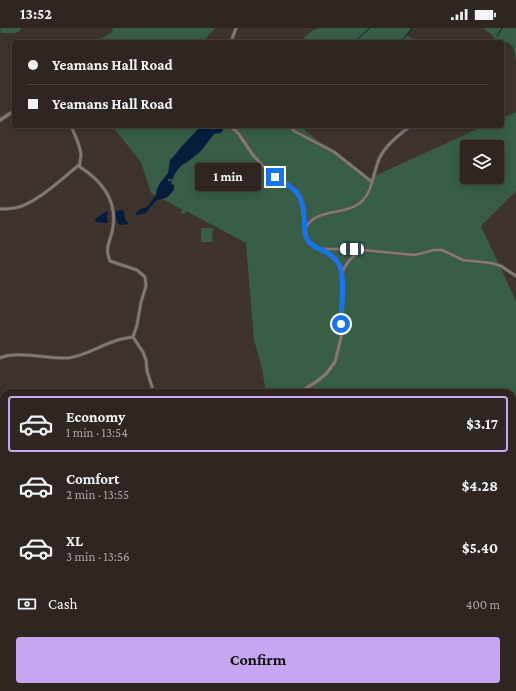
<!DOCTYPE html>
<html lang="en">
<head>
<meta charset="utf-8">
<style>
  :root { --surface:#2f2622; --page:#3b322f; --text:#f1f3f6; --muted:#a7a5a5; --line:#4a4340; --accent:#c6a6f0 }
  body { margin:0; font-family:"Crimson Pro",serif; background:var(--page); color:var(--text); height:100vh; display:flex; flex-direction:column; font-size:15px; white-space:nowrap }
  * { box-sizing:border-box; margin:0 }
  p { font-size:13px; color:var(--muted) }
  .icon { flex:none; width:22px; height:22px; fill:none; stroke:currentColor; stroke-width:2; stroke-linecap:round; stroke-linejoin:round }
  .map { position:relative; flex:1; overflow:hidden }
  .drawer { position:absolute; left:0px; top:361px; width:516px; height:302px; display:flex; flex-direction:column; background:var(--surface); border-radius:12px 12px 0 0; box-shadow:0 2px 10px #0003,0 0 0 1px var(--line) }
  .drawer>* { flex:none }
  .guide { position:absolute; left:12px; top:12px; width:492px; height:88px; border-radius:4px; box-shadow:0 2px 10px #0003,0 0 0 1px var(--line); display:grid; align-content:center; height:88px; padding:0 16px; background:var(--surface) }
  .controls { position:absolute; left:460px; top:112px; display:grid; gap:8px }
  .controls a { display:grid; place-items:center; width:44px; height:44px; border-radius:4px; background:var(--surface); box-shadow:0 2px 10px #0003,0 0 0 1px var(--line); font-size:20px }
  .end { position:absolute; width:18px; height:18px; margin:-9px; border:5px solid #1a73e8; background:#fff; box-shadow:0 0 0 2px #fff }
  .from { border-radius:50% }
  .bubble { position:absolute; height:28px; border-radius:4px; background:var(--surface); box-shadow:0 2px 10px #0003,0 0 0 1px var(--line); font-size:13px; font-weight:700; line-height:28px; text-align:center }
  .car { position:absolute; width:12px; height:24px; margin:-12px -6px; border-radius:5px; box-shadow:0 0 3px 1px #0007; background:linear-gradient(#fff 24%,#345 0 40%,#fff 0 76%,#345 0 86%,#fff 0) }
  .guide b { display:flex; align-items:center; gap:14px; height:38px; font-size:15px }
  .guide b+b { border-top:1px solid var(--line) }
  .guide i { width:10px; height:10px; background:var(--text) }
  ul { padding:7px 0 0; list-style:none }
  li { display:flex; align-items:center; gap:12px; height:56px; margin:0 8px 6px; padding:0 8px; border:2px solid transparent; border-radius:4px }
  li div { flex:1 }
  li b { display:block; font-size:15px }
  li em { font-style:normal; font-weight:700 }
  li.selected { border-color:var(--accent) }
  li>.icon { width:36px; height:36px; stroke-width:1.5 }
  .pay { display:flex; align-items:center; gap:10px; height:44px; padding:0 16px; font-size:15px }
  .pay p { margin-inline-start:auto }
  .action { display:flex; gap:8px; margin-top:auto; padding:8px 16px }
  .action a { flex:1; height:46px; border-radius:4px; background:var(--accent); color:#111; font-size:16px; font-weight:700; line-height:46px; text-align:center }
  .status { display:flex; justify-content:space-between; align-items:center; height:28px; padding:0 20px; background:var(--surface); direction:ltr }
  .status svg { height:11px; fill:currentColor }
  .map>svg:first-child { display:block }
  .green { fill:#385e47; fill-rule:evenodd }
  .water { fill:#061d3b }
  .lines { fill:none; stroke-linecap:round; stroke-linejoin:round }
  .stream { stroke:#061d3b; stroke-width:1 }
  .minor-casing { stroke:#5c514c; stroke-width:4 }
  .tertiary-casing { stroke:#5c514c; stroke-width:4.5 }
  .minor { stroke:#817b78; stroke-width:2.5 }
  .tertiary { stroke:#817b78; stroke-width:3 }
  .route { stroke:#1a73e8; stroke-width:5 }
</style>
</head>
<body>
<div class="status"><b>13:52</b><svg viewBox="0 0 49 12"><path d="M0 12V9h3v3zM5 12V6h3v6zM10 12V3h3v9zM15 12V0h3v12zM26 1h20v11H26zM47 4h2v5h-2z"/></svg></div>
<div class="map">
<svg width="516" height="663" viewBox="0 0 516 663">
  <rect width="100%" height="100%" fill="#3f332e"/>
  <g class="green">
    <path d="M0,0H21L20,3L16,5H1Z"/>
    <path d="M112,0H215L203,14H94L113,4Z"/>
    <path d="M320,0H412L406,7L415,12V14H299L313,2Z"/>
    <path d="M483,0H516V31L515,30C516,15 507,14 496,12L491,6Z"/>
    <path d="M516,84V163L481,198L516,273V380L512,383V365H266L262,340L254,312L246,215L186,183V185L182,186L181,183L183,182L151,165L141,134L112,98H299L368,151L484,98H502V90ZM467,119H497V149H467Z"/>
    <path d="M201,200H213L212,214H201Z"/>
  </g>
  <g class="water">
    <path d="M201,98H222L223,103L220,105L214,106L201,123L186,135C179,137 175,146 172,152L170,151H168V153H172L171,156L174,157V161C171,166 168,170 162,171C159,172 158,171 156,173C152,176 151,180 147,183L146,185L137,187L135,185L140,181L147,179L156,167L157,161L160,155L168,145L170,132L174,128L182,118Z"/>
    <path d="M122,182L124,183L125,191L129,196L121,197L118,196L115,186L116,183Z"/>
    <path d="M107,183L108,184L107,188L108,194L105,195L96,194L95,191L96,190Z"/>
  </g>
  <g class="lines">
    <g class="stream">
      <path d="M497,8L502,0"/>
      <path d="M354,14L370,0"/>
      <path d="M401,14L412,0"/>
      <path d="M512,407L516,404"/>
    </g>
    <g class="minor-casing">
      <g id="minor">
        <path d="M231,14L236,0"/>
        <path d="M502,48L503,47"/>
        <path d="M71,98C75,107 80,117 81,126C81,131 79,135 80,139C102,153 117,172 113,199C111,213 104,219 110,233L137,242L145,249L146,258L141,274L137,297L133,309L143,324L146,332L147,343L154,365"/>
        <path d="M290,98L294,103L334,124L372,154"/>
        <path d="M0,181C7,181 15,181 22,178C42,170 63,150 80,136"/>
        <path d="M305,200C307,198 308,195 311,193C323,181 351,187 364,171C372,162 373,148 377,137C381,121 398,107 411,98"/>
        <path d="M322,221H352L415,227L434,222H442L463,232L491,235L501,238L516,248"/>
        <path d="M342,245C346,234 352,228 362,223"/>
        <path d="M0,330C16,322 48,331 68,330C85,328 99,318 115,313C120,311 127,310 133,309"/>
        <path d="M512,450L516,448"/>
        <path d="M512,475L516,479"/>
        <path d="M512,544L516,542"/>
        <path d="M512,609L516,607"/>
        <path d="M411,659V663"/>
        <path d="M197,663V659"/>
        <path d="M254,663V659"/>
        <path d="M429,663L435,662L439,659"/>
      </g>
    </g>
    <g class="tertiary-casing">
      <g id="tertiary">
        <path d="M0,92L14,83"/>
        <path d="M230,98L238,105L253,127L262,137L275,149L296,163L301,172L304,187L306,211L314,218L327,224L334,229L339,236L342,245L341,310L335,334L326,346L316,354L298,365"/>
        <path d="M0,375L4,377"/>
        <path d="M165,659V663"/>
      </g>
    </g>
    <use href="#minor" class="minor"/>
    <use href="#tertiary" class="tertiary"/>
  </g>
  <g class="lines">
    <path class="route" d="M275,149C294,161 302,163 304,188C305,195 304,203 306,209C309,218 321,221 328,225C332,228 336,231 339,236C346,250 341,280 341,296"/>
  </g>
</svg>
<div class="controls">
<a><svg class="icon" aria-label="layers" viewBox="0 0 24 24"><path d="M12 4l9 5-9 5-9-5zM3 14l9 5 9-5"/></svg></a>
</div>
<i class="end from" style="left:341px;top:296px"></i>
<i class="end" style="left:275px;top:149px"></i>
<div class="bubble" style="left:195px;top:135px;width:66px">1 min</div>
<i class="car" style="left:352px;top:221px;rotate:271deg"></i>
<div class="guide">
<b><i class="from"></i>Yeamans Hall Road</b>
<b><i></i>Yeamans Hall Road</b>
</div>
<section class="drawer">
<ul>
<li class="selected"><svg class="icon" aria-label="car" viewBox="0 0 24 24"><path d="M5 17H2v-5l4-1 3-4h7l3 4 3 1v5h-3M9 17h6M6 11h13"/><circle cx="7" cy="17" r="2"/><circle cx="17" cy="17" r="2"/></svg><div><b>Economy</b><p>1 min · 13:54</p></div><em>$3.17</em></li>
<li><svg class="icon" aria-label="car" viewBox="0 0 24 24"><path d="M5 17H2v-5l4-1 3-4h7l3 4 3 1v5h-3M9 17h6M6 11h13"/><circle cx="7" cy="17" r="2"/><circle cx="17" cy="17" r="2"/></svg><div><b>Comfort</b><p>2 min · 13:55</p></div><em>$4.28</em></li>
<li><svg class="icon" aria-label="car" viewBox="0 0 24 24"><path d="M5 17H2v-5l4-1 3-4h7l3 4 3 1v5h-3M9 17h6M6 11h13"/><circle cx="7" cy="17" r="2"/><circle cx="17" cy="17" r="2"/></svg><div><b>XL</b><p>3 min · 13:56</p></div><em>$5.40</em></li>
</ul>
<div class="pay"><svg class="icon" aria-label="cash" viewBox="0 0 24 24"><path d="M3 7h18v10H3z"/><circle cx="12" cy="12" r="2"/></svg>Cash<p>400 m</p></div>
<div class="action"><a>Confirm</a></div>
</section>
</div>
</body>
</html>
